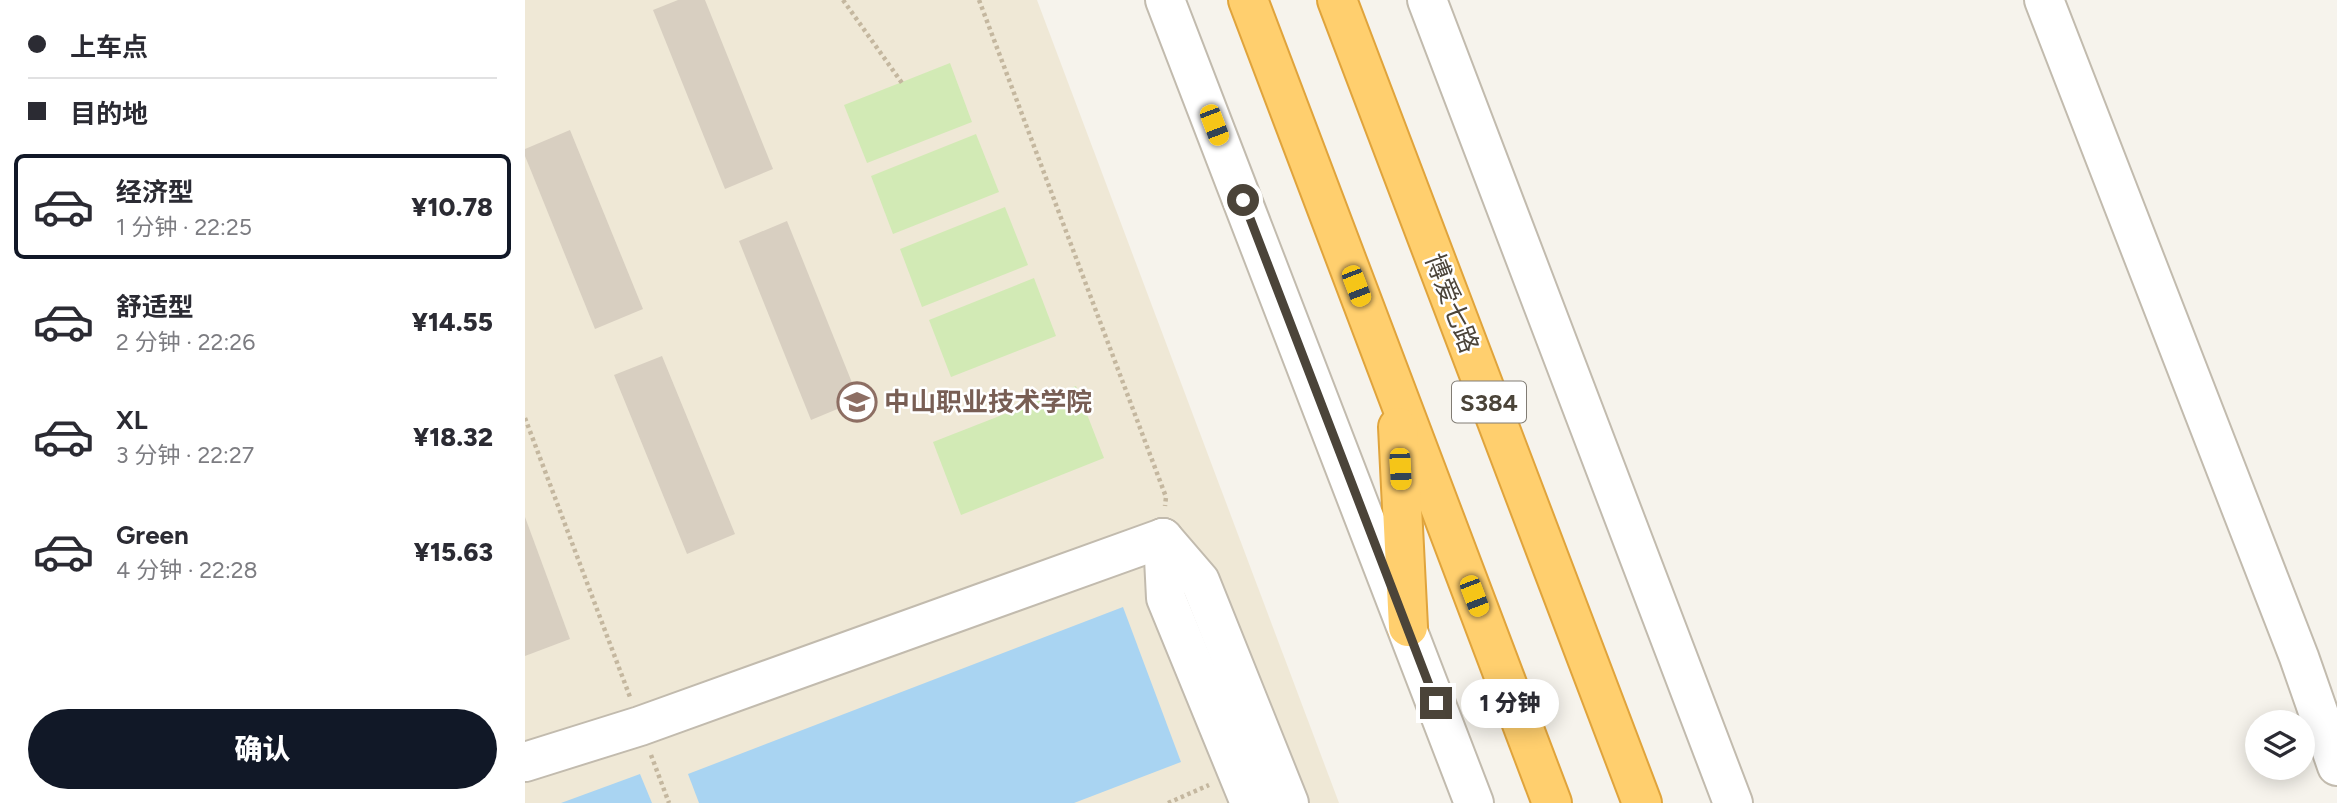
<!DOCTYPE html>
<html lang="zh">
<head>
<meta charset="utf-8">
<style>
  :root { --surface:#fff; --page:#f7f7f7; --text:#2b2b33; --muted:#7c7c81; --line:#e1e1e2; --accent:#111827 }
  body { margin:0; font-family:Figtree,"Noto Sans SC",sans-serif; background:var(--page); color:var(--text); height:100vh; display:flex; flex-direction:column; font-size:26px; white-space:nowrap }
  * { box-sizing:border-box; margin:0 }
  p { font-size:23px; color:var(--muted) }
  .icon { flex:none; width:38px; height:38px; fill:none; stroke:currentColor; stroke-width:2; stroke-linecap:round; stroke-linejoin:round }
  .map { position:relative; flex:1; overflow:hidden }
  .drawer { display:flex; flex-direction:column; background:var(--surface); width:525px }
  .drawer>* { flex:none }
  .top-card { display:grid; align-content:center; height:154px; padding:0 28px; background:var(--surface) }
  .buttons { position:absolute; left:1720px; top:710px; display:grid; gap:14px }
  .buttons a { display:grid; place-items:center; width:70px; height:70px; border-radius:50%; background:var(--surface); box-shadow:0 4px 18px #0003; font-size:35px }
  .end { position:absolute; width:32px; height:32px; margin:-16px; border:9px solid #4b4439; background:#fff; box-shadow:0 0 0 4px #fff }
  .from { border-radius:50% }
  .bubble { position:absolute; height:49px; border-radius:24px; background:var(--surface); box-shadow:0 4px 18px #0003; font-size:23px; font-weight:800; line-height:49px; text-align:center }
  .car { position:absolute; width:21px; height:42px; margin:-21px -10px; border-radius:9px; box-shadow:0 0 5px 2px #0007; background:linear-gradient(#f5c518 24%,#345 0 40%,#f5c518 0 76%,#345 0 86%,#f5c518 0) }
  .top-card b { display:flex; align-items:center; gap:24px; height:66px; font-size:26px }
  .top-card b+b { border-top:2px solid var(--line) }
  .top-card i { width:18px; height:18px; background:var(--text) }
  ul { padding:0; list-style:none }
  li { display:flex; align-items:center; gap:21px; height:105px; margin:0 14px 10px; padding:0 14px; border:4px solid transparent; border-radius:10px }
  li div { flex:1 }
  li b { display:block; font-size:26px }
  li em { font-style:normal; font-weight:800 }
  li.on { border-color:var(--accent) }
  li>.icon { width:63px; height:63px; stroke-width:1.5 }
  .cta { display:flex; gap:14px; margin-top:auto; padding:14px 28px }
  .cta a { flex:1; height:80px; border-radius:42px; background:var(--accent); color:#fff; font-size:28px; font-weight:800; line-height:80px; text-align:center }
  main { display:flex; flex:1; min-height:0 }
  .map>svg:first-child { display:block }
  .education { fill:#efe8d6 }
  .green { fill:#d2eab5 }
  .water { fill:#a9d4f2 }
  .building { fill:#d8cfc1 }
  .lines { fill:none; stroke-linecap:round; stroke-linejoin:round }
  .minor-casing { stroke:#c2bbae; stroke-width:42 }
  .highway-casing { stroke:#e0a43c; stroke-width:42 }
  .path { stroke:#c4b79f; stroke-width:4.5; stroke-dasharray:3.5 3.5; stroke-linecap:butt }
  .minor { stroke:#fff; stroke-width:38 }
  .highway { stroke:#ffcf6e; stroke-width:38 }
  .route { stroke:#4b4439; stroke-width:9 }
  .labels { text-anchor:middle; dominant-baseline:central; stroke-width:5; stroke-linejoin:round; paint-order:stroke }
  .shield { fill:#fff; stroke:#817c74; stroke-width:2 }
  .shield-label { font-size:24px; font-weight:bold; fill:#4b4439 }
  .street-label { font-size:26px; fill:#4b4439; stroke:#fff }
  .education-label { font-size:26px; font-weight:bold; fill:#785e54; stroke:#fff; text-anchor:start }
</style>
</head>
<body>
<main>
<section class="drawer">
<div class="top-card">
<b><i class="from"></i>上车点</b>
<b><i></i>目的地</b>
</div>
<ul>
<li class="on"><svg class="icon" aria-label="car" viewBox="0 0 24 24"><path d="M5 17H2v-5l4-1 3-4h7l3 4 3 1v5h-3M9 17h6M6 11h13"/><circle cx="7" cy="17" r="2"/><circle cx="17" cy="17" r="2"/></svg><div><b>经济型</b><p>1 分钟 · 22:25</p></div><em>¥10.78</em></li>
<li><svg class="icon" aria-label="car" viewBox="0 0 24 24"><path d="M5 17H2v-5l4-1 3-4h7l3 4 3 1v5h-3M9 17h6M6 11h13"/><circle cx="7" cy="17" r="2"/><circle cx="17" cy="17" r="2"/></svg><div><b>舒适型</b><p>2 分钟 · 22:26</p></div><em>¥14.55</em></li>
<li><svg class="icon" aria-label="car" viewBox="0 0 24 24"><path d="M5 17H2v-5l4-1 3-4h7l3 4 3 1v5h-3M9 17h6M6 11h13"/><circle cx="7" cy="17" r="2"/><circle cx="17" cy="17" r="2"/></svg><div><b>XL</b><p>3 分钟 · 22:27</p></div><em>¥18.32</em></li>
<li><svg class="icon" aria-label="car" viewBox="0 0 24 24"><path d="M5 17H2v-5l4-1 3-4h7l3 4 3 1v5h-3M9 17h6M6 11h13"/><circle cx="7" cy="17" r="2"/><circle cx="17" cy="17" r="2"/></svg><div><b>Green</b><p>4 分钟 · 22:28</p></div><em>¥15.63</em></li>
</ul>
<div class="cta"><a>确认</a></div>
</section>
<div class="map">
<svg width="1812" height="803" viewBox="0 0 1812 803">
  <rect width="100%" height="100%" fill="#f6f3ec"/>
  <path class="education" d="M0,0H512L814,803H0Z"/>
  <g class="green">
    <path d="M425,63L447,122L342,163L319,105Z"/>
    <path d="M451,134L474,192L368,234L346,176Z"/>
    <path d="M480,207L503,265L397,307L375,249Z"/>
    <path d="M509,278L531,336L426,377L404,320Z"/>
    <path d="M551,386L579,458L436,515L408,442Z"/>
  </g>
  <g class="water">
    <path d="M598,607L656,762L549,803H174L163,774Z"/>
    <path d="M115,774L127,803H36Z"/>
  </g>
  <g class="building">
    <path d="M153,0H180L248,169L200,189L128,10Z"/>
    <path d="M45,130L118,309L70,329L0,156V149Z"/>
    <path d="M262,221L334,400L286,420L214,241Z"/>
    <path d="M137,356L210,534L162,554L89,375Z"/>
    <path d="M0,517L45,639L0,656Z"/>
  </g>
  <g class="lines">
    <g class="minor-casing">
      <g id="minor">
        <path d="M640,0L949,803"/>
        <path d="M902,0L1208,803"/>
        <path d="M1519,0L1774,657L1812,766"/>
        <path d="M638,538L675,581L764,803"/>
        <path d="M638,538L641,598L725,803"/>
        <path d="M0,762L115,726L638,538"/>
      </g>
    </g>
    <g class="highway-casing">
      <g id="highway">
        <path d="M723,0L1027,803"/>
        <path d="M812,0L1117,803"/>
        <path d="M873,427L883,627"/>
      </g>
    </g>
    <g class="path">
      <path d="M318,0L377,83"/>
      <path d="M454,0L641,497L640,506"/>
      <path d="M0,418L105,697"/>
      <path d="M126,755L144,803"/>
      <path d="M643,803L684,785"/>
    </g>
    <use href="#minor" class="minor"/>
    <use href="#highway" class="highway"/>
  </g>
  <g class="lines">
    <path class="route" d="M718,200L911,703"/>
  </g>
  <defs>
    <g id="university-ring" transform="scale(2.0125)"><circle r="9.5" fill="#fff" stroke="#8d6e63" stroke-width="1.5"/><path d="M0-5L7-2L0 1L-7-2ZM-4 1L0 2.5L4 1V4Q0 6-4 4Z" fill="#8d6e63"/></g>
  </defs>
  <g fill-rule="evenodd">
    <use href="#university-ring" x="332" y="402"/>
  </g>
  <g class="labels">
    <rect class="shield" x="927" y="381.5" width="74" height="41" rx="5"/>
    <g class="shield-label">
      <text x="964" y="402">S384</text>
    </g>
    <g class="street-label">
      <text transform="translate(927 303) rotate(69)">博爱七路</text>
    </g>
    <g class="education-label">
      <text x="359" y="402">中山职业技术学院</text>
    </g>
  </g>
</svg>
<div class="buttons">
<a><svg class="icon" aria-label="layers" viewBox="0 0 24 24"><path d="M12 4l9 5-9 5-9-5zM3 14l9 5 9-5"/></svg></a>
</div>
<i class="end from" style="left:718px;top:200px"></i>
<i class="end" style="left:911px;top:703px"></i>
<div class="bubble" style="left:936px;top:679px;width:98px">1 分钟</div>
<i class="car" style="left:689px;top:125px;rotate:159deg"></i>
<i class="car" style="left:831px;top:286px;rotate:159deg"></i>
<i class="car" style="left:875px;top:469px;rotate:177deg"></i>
<i class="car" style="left:949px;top:596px;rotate:159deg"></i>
</div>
</main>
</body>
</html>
